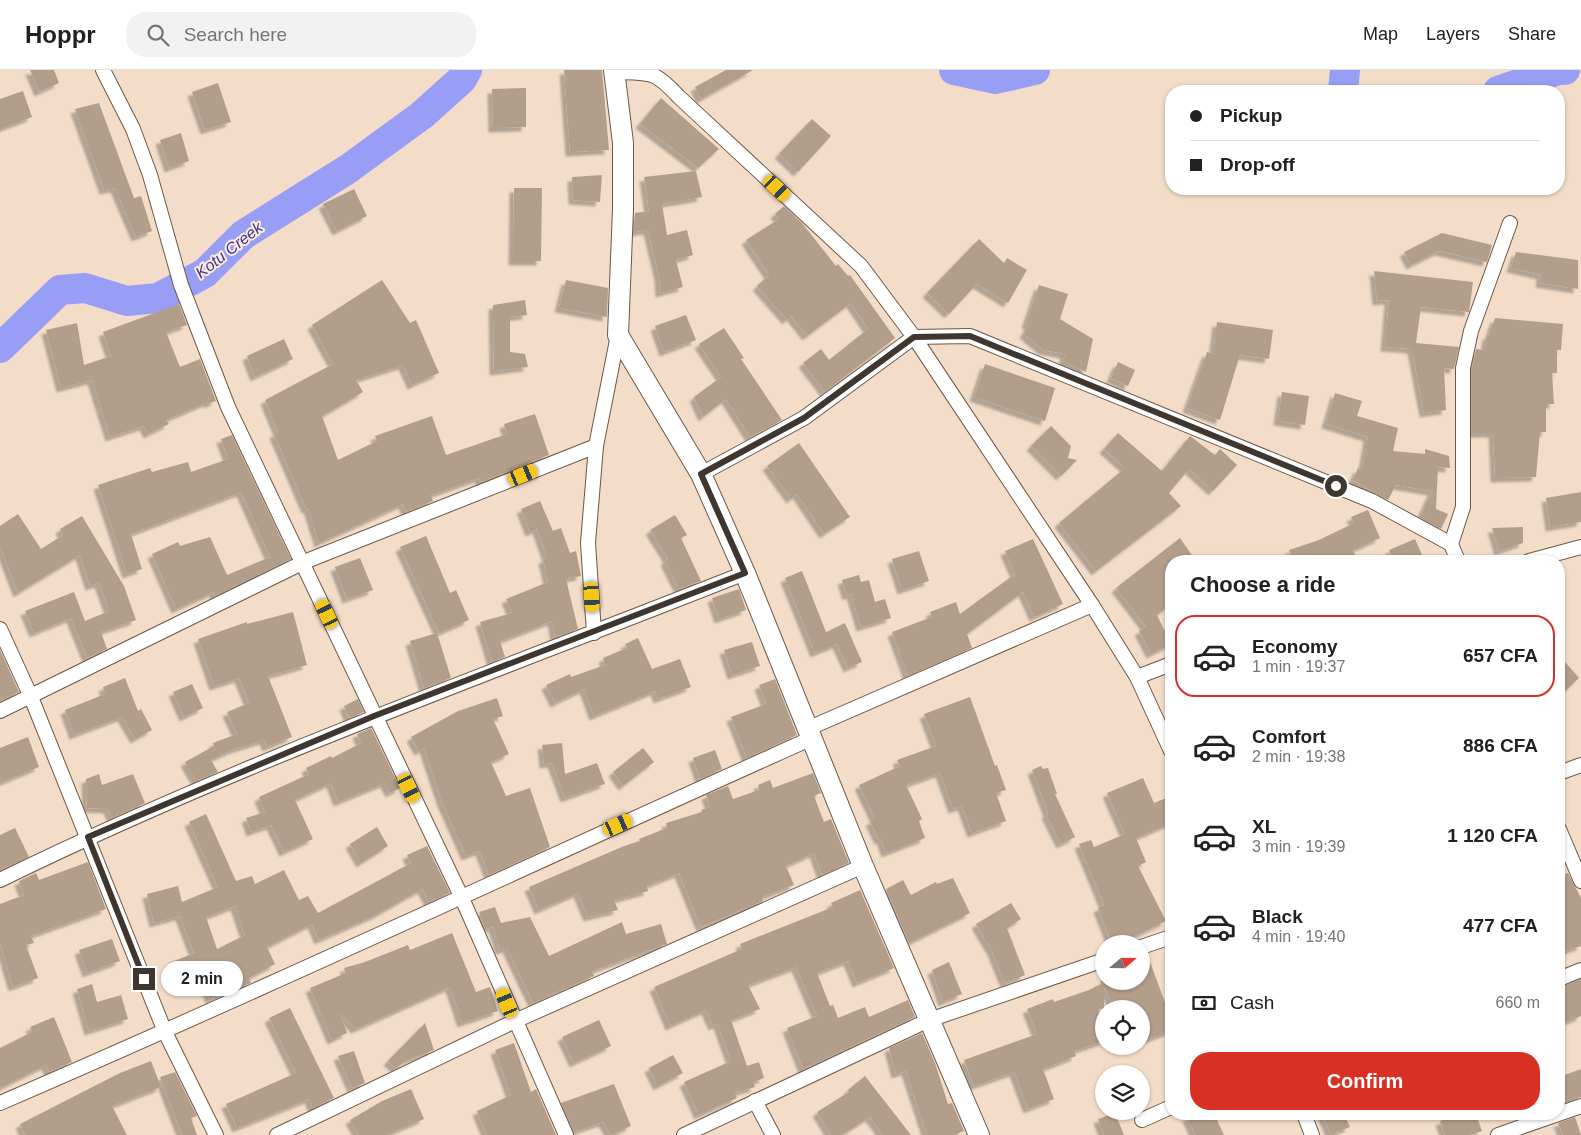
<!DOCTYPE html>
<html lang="en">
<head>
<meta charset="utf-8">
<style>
  :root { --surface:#fff; --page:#f2f2f2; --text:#202124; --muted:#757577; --line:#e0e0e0; --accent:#d93025 }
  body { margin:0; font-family:Helvetica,sans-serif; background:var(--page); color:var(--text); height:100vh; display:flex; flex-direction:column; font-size:19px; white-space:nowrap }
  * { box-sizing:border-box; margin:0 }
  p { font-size:16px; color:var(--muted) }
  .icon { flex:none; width:28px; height:28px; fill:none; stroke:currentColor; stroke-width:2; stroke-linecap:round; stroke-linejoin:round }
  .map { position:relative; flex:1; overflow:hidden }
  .panel { position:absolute; left:1165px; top:485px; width:400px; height:565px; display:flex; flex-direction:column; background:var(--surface); border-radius:20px; box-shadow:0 1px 4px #0004 }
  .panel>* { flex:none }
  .hud { position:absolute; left:1165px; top:15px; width:400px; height:110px; border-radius:20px; box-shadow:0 1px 4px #0004; display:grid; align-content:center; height:110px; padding:0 25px; background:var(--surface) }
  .needle { width:32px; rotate:70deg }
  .fabs { position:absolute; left:1095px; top:865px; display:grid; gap:10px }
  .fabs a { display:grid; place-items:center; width:55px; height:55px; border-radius:50%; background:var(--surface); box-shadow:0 1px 4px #0004; font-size:25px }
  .end { position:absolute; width:22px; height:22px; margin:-11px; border:6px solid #3f362f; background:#fff; box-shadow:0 0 0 2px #fff }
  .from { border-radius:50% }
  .bubble { position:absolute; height:35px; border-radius:18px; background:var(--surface); box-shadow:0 1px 4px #0004; font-size:16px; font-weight:700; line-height:35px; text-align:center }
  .car { position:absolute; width:15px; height:30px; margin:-15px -8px; border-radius:6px; box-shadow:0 0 4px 1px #0007; background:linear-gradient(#f5c518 24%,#345 0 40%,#f5c518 0 76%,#345 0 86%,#f5c518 0) }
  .hud b { display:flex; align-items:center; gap:18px; height:48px; font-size:19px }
  .hud b+b { border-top:1px solid var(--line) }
  .hud i { width:12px; height:12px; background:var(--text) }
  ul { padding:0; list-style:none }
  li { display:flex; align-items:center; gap:15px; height:82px; margin:0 10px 8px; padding:0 15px; border:2px solid transparent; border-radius:20px }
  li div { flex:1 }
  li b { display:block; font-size:19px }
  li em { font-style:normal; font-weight:700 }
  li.selected { border-color:var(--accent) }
  li>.icon { width:45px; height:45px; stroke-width:1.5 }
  h2 { padding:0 25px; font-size:22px; line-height:60px }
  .pay { display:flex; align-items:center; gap:12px; height:55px; padding:0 25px; font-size:19px }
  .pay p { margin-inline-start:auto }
  .cta { display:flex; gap:10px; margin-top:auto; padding:10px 25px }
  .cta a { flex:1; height:58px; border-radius:20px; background:var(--accent); color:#fff; font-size:20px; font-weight:700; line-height:58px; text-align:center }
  header { display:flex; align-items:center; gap:30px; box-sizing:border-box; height:70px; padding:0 25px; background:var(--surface); border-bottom:1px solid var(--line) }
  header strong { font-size:24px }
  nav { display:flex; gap:28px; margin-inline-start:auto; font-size:18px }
  .search { width:350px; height:45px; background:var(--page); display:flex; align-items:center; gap:12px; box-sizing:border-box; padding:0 18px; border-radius:20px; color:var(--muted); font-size:19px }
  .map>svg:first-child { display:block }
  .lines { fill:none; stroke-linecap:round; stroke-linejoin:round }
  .river { stroke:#989ef6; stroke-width:30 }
  .building { fill:#b39e8b; fill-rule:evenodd; filter:url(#shadow) }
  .street-casing { stroke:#6c5948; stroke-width:16 }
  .secondary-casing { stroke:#6c5948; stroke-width:22 }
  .street { stroke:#fff; stroke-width:14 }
  .secondary { stroke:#fff; stroke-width:20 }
  .route { stroke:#3f362f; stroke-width:6 }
  .labels { text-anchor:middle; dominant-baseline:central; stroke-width:4; stroke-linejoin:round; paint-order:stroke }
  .water-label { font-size:16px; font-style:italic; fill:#3b3498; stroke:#fdebdb }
</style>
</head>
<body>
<header>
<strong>Hoppr</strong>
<div class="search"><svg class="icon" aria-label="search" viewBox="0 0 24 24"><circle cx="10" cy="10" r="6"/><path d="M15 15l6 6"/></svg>Search here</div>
<nav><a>Map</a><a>Layers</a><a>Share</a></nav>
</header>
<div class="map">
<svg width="1581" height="1065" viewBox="0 0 1581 1065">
  <defs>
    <filter id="shadow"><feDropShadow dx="-4.5" dy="4.5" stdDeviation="1" flood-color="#0004"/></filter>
  </defs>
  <rect width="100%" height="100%" fill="#f3ddc9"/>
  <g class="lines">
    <g class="river">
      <path d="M954,0L996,9L1035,0"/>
      <path d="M1343,21L1345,0"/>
      <path d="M1498,21L1558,0H1565"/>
      <path d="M0,278L60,220L85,218L127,231L158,228L205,203L243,165L348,99L422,45L462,9L467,0"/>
    </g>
  </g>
  <g class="building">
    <path d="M30,0H54L59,13L39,22Z"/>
    <path d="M564,0H602L609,80L570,82Z"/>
    <path d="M726,0H753L701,29L695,17Z"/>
    <path d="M218,13L231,52L205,60L192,22Z"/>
    <path d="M526,18V57L493,58L492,19Z"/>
    <path d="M23,21L32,47L0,59V29Z"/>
    <path d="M661,28L719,79L698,98L640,54Z"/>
    <path d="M99,33L134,128L141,126L152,161L136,167L115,118L104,120L75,39Z"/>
    <path d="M812,49L831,66L798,102L779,84Z"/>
    <path d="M181,63L189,91L169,98L160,70Z"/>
    <path d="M696,101L702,127L662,134L667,165L687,160L693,185L676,190L683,217L660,223L659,206L648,160L634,162L635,143L649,141L644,107Z"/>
    <path d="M602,105L600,132L573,130L572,107Z"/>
    <path d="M514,118H542L541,191H513Z"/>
    <path d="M354,119L367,146L337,161L323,134Z"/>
    <path d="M784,136L802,153L836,196L838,194L848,206L850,205L895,268L825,322L803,293L821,279L829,290L868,259L851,233L807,266L791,246L787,250L757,216L769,205L746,170L779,149L775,144Z"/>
    <path d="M1442,163L1492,175L1487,192L1439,181L1411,195L1404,182Z"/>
    <path d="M979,169L1004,193L1007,188L1027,200L1008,233L977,214L949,244L927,223Z"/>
    <path d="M1516,182L1578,190V219L1540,213L1541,205L1511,198Z"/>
    <path d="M1374,201L1473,212L1469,242L1421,237L1416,273L1459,277L1454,299L1444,298L1446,340L1424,343L1412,279L1385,277L1389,230L1377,231Z"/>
    <path d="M382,210L410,253L416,250L439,303L412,315L403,295L356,310L363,322L322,346L338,390L377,371L375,366L432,346L446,385L507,364L504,354L535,344L549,385L481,412L479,408L431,425L433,431L406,442L403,434L319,473L308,438L306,439L274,364L278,362L265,330L333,294L312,255Z"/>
    <path d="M566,210L608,218L607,247L559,238Z"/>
    <path d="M1039,215L1068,224L1060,249L1093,269L1086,302L1063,291L1065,284L1043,280L1024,264L1029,255L1026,254Z"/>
    <path d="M525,230L527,245L510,247V282L525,284L528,297L494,301L493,235Z"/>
    <path d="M179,234L187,255L166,262L180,297L200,289L216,331L208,334V332L166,350L169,354L148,364L144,356L110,367L92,310L61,318L46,260L77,253L84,295L111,286L103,262Z"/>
    <path d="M686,245L696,270L664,282L655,256Z"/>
    <path d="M1495,248L1563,254L1561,280H1557V303H1552L1554,334H1546V362H1540L1536,407L1495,408L1493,363H1472V299L1476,279L1485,280L1487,265L1489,266Z"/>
    <path d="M1217,252L1273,260L1269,289L1240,285L1220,350L1187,338L1207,282L1213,284Z"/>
    <path d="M724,258L744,288L741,289L782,350L750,367L726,329L703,347L694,327L721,307L699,274Z"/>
    <path d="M284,269L293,289L255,307L247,286Z"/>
    <path d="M1118,292L1135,300L1128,316L1111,308Z"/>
    <path d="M985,294L1055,318L1045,351L974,327Z"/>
    <path d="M1282,322L1309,326L1305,355L1278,351Z"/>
    <path d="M1335,323L1362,331L1357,346L1398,358L1393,381L1425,384V379L1449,386L1450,398L1438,397L1436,439L1448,444L1441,459L1420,447L1432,421L1396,415L1388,430L1353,410L1358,398L1362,400L1368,367L1326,354Z"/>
    <path d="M1051,356L1071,376L1068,388L1077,390L1061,406L1031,376Z"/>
    <path d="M1118,363L1162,401L1190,366L1215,385L1220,379L1237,395L1213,421L1189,399L1169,423L1181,436L1096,501L1059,453L1125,398L1104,379Z"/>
    <path d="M232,365L291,489L215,526L214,522L176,539L152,484L178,472L180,476L210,467L227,505L270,487L241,422L131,464L142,499L127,504L98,415L150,398L152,402L188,392L191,402L228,389L221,369Z"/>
    <path d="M799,373L850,447L824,464L797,424L791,429L767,396Z"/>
    <path d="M1581,422V452L1550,457L1546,428Z"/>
    <path d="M540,431L553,461L561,458L570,483L576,481L581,506L566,509L578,559L555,567L552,551L500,571L505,587L492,592L480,552L512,543L506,529L548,512L543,489L547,488L537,459L530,462L521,439Z"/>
    <path d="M1368,440L1380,468L1353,480L1358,491H1293L1289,480L1319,470L1354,453L1351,447Z"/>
    <path d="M18,444L41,479L63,465L60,459L82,446L124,516L136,550L101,562L107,579L87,588L71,548L34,563L25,541L74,522L85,551L109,541L99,513L90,516L80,485L18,523L0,476V456Z"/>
    <path d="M675,445L687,465L681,468L701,511L679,519L665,491L668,489L650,460Z"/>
    <path d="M1523,457V473L1499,481L1492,458Z"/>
    <path d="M426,466L450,523L456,520L469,550L439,563L400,477Z"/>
    <path d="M1180,468L1196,491H1171V534L1157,545L1171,574L1151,584L1139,561L1146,557L1116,518Z"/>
    <path d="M1033,469L1063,534L1034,547L1023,522L967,564L972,578L908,606L892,562L932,547L930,542L956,532L960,544L1015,504L1005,481Z"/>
    <path d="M1415,469L1423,487L1413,491H1394L1389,480Z"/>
    <path d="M919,481L929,511L902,520L892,489Z"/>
    <path d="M360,488L373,520L347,529L335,497Z"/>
    <path d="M802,501L826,562L845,553L862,592L848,598L837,574L815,583L785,508Z"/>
    <path d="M859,505L861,512L869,510L875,532L885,529L891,548L861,557L851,524L847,526L842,510Z"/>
    <path d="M739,519L746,540L719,549L712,528Z"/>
    <path d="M293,542L307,595L268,606L292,667L267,677L264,670L232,680L211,690L218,702L196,711L185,692L214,676L213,673L237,664L227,642L249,633L239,608L214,616L198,569L247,552V554Z"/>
    <path d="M437,563L451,608L424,618L410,571Z"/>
    <path d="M638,568L652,599L680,589L691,617L658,629L655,621L594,646L584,619L555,633L546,615L570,604L571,607L605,595L603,588L627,578L625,574Z"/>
    <path d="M752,572L760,596L732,605L724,580Z"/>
    <path d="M0,580L19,622L0,631Z"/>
    <path d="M1559,585L1579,608L1559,627Z"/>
    <path d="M125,608L138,641L141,639L152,660L135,669L122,647L74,665L65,640L105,624L103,617Z"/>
    <path d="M775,609L797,665L747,688L731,647L766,634L759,615Z"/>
    <path d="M192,614L203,638L184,647L173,622Z"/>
    <path d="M970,627L995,696L997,695L1006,720L996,723L1006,751L972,763L962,736L953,739L940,703L906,715L922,749L919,751L925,768L886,783L881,769L879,770L870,751L875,749L859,715L900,696L897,690L936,676L924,644Z"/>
    <path d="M497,628L503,646L493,649L509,684L491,692L506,726L530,718L550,777L489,805L480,781L466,786L442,732L424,678L419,681L411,667L458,641Z"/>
    <path d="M358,629L364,642L349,648L344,636Z"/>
    <path d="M371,658L400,718L390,723L385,713L338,732L331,713L295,730L313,769L284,782L271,755L251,762L246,748L265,742L259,727L309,704L306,698L331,686L332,688L361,673L357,664Z"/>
    <path d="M28,667L39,697L0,713V678Z"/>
    <path d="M562,673L565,704L597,693L605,714L565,728L552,693L544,694L542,675Z"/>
    <path d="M643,678L654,692L623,716L613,702Z"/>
    <path d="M715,680L722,699L700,709L693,688Z"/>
    <path d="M1041,696L1043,699L1048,698L1057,724H1055L1075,767L1061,774L1046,744L1048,743L1032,700Z"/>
    <path d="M813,703L821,723L814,726L824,752L831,749L849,793L822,805L814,783L786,796L794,815L762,827L763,831L701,857L679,803L647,816L648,821L614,830L618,840L588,847L578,823L539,840L529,817L624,776L640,771L639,769L667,758L666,753L702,742L701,740L710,737L706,725L728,716L733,729L759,720L758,715L770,710L773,718Z"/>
    <path d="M99,704L102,715L133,704L145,733L112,748L108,739L87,738L86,709Z"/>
    <path d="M1143,708L1154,733L1171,726V753L1136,768L1146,792L1138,796L1166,851L1125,871L1112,874L1098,838L1104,835L1079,774L1091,770L1094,777L1125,764L1107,723Z"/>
    <path d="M206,744L236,811L252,806L255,814L284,800L299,830L308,826L318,843L411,793L407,785L427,776L450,823L429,832L422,819L376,845L319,870L312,854L267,877L275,894L249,908L251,913L210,929L201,903L176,912L169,893L194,883L180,846L154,853L147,824L178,816L182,832L218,817L189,752ZM235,836L245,865L217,879L206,847Z"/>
    <path d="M377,757L388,776L361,793L350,774Z"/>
    <path d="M15,758L29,787L0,800V765Z"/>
    <path d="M88,792L106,839L31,866L34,873L26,875L38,908L13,917L0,873V834L24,825L19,811L36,803L39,810Z"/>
    <path d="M1568,803L1581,828V876L1559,883V806Z"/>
    <path d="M953,808L970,843L909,873L886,819L903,810L911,825L936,812L937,814Z"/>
    <path d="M860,820L894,898L857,913L848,891L817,903L830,936L833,935L838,948L865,937L869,947L908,930L915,947L803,999L787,958L817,946L796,897L748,915L760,939L731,950L747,996L759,992L764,1008L753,1012L755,1017L735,1023L737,1028L699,1045L684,1012L731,991L718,954L713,956L706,940L670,956L654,917L742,879L740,874L833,837L831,833Z"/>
    <path d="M1011,833L1021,849L1007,858L1025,905L1005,913L992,881L976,854Z"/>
    <path d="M495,837L501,853L530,847L549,886L622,852L626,864L661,854L667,874L592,901L594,906L533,933L507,878L500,880L493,857L485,859L483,854L479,842Z"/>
    <path d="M452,863L476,922L490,917L498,941L462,953L450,917L356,959L340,944L347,963L332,970L310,918L346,903L344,898L365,892L408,875L410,880Z"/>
    <path d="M112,869L120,891L87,903L79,880Z"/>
    <path d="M1147,884L1166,935L1171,933V961L1141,972V939H1115L1104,918V939H1098L1104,956V971L1074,981L1076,986L1043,999L1054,1029L1028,1039L1014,1002L974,1016L964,990L1037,964L1027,939L1053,929L1054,932L1089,920L1101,914L1100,911H1141V886Z"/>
    <path d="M949,892L962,924L943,932L932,900Z"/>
    <path d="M1581,909V946L1559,955V918Z"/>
    <path d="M92,914L97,932L121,925L128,949L89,961L77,919Z"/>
    <path d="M290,938L334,1028L313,1038L309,1029L237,1058L226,1034L296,1003L269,948Z"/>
    <path d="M54,947L72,992L49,1002L46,995L0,1018V978L32,962L30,957Z"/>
    <path d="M599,950L611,976L574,993L562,967Z"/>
    <path d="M425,953L434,980L407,990L396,998L388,991Z"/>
    <path d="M922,963L935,993L948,1034L952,1033L964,1061L953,1065H927L906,1001L896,1004L889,978Z"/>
    <path d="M514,973L531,1022L536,1019L556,1065H487L477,1041L511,1025L495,980Z"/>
    <path d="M354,981L365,1013L352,1018L338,986Z"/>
    <path d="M673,985L683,1003L658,1016L649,998Z"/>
    <path d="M151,991L161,1017L112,1036L127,1065H25L20,1054L120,1003Z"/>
    <path d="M1581,999V1027L1559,1034V1007Z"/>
    <path d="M175,1002L197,1046L191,1048L197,1065H182L160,1007Z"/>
    <path d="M865,1006L911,1065H883L870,1047L842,1065H831L817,1042L849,1022L848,1020Z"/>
    <path d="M614,1014L631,1056L611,1065L603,1052L574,1062L561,1033Z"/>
    <path d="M411,1019L424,1049L386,1065H359L350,1050L382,1031Z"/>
    <path d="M1115,1043L1124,1065H1104L1098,1049Z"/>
    <path d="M1195,1044H1214L1224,1065H1195L1187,1047Z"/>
    <path d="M1322,1044H1344L1350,1057L1331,1064Z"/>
    <path d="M1460,1044H1476L1482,1061L1470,1065H1445L1440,1051Z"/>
    <path d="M1575,1047L1581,1065H1563L1558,1053Z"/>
  </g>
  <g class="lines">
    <g class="street-casing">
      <g id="street">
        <path d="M103,0L133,59L150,105L181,215L228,337L461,826L566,1065"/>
        <path d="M614,2C652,3 654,0 679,27L861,196L914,267L1092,535L1137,607L1171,681"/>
        <path d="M701,404L804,348L914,267L970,266L1372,431L1451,474"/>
        <path d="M1458,491L1451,474L1463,437V298L1471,261L1510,153"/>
        <path d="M1529,491L1581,477"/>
        <path d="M0,559L31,627L165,962L216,1065"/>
        <path d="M594,563L588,473L596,376L618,265"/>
        <path d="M1137,607L1171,594"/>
        <path d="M0,641L304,492L596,376"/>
        <path d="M807,659L1092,535"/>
        <path d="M1559,703L1581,695"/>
        <path d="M1559,759L1581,811"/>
        <path d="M0,810C241,692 495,602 745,503"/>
        <path d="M1141,877L1171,867"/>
        <path d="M1559,909L1581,900"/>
        <path d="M755,1031L773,1065"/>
        <path d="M0,1033C272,916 540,790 810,669"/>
        <path d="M1304,1044L1312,1065"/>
        <path d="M1142,1050L1171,1037"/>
        <path d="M277,1065L515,951L863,796"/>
        <path d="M684,1065L929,950L1104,890"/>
        <path d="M1498,1065L1581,1036"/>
      </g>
    </g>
    <g class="secondary-casing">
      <path id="secondary" d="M614,0L623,73V139L618,265L701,404L745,503L863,796L979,1065"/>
    </g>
    <use href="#street" class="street"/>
    <use href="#secondary" class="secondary"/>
  </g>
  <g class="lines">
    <path class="route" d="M144,909L88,767L374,646L745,503L701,404L804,348L914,267L970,266L1336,416"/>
  </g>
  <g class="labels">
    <g class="water-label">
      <text transform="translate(229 180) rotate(-38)">Kotu Creek</text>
    </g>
  </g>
</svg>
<div class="fabs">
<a><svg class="needle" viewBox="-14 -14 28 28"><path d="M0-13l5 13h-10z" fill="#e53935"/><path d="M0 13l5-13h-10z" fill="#757577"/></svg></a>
<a><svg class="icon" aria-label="locate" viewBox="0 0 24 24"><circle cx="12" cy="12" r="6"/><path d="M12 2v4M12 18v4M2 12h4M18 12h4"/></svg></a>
<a><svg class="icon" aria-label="layers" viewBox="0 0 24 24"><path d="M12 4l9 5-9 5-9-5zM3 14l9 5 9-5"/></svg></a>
</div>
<i class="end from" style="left:1336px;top:416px"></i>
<i class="end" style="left:144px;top:909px"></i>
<div class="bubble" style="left:161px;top:891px;width:82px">2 min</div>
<i class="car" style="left:777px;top:118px;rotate:133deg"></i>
<i class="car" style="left:523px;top:405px;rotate:68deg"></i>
<i class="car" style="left:592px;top:527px;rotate:176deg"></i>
<i class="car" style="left:327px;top:544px;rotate:335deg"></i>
<i class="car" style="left:409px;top:718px;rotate:154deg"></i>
<i class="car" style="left:618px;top:755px;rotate:66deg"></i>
<i class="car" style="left:507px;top:933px;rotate:337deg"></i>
<div class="hud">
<b><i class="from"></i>Pickup</b>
<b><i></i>Drop-off</b>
</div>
<section class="panel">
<h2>Choose a ride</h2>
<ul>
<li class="selected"><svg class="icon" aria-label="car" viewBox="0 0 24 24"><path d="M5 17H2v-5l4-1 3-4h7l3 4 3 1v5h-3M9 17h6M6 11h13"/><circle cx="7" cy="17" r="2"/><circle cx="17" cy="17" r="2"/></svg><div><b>Economy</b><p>1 min · 19:37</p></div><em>657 CFA</em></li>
<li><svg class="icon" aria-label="car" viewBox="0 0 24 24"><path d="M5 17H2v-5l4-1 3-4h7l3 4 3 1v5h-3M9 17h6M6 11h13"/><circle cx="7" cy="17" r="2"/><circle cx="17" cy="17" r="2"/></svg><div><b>Comfort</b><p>2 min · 19:38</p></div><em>886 CFA</em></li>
<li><svg class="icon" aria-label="car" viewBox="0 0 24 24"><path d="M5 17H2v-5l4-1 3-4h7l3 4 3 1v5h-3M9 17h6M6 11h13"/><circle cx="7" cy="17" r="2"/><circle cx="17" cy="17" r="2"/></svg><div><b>XL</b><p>3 min · 19:39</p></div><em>1 120 CFA</em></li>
<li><svg class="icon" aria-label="car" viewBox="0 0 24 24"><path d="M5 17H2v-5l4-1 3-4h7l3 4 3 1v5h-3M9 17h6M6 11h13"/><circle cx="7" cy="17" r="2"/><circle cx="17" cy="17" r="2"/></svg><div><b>Black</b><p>4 min · 19:40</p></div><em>477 CFA</em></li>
</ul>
<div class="pay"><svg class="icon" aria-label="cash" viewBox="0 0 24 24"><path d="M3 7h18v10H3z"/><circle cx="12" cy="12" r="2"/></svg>Cash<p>660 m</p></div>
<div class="cta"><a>Confirm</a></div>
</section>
</div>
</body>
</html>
